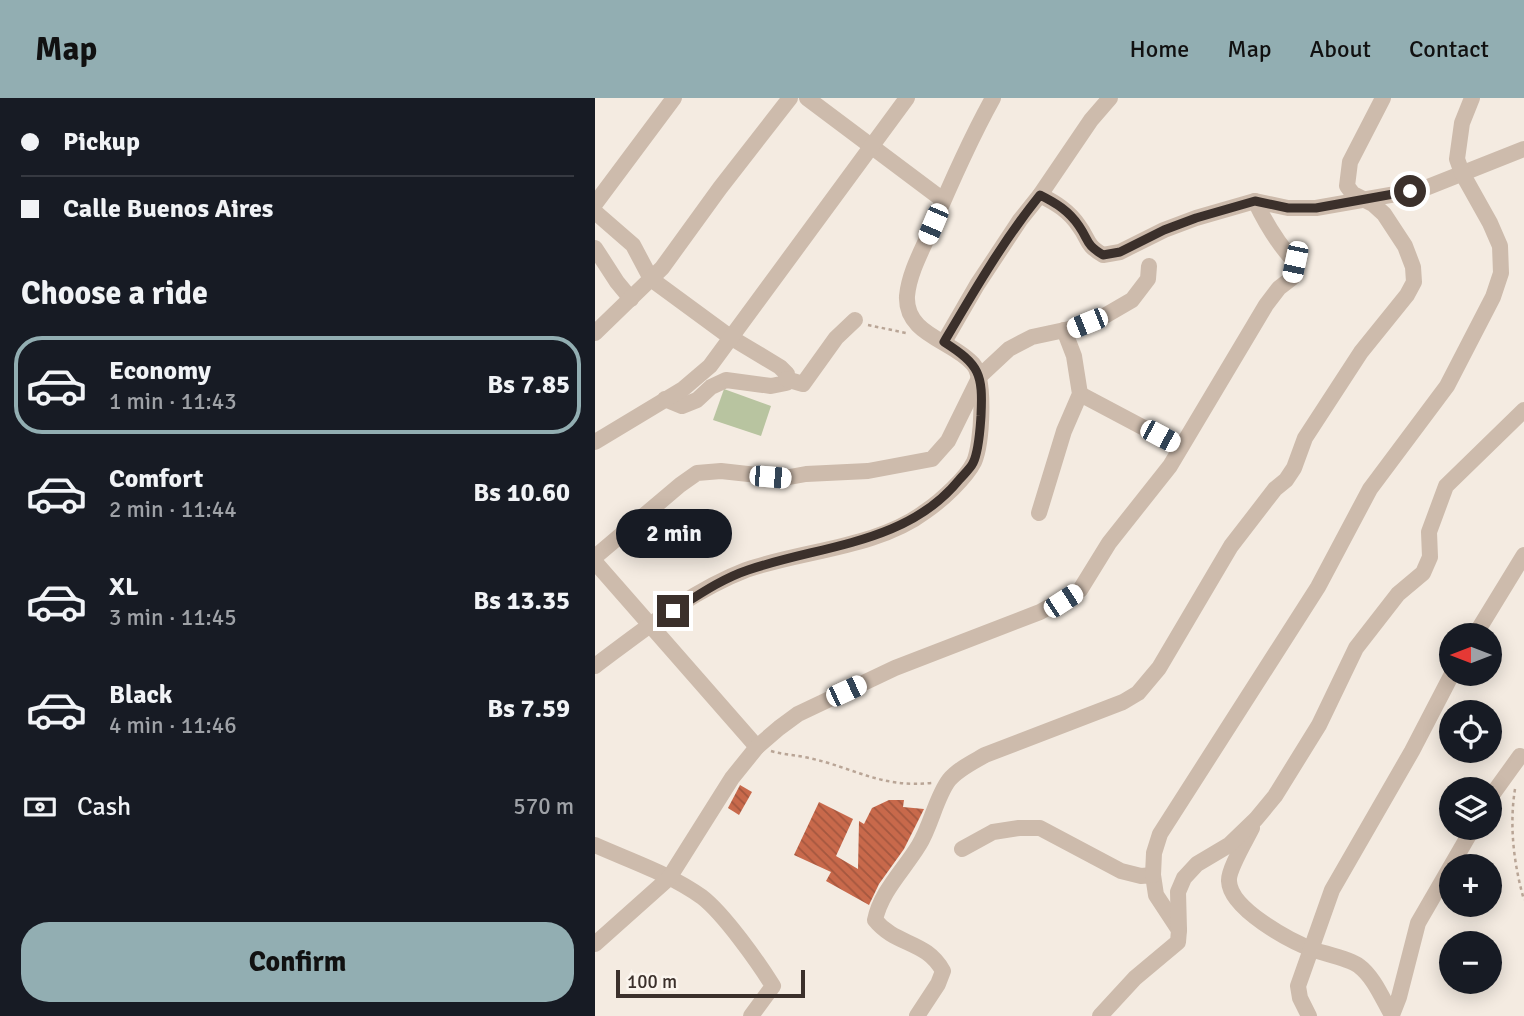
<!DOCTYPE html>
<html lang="en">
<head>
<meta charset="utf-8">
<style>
  :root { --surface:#171b24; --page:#20242c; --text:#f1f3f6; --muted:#9ea1a6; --line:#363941; --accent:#92aeb2 }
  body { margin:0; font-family:Signika,sans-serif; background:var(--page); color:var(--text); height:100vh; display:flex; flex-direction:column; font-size:26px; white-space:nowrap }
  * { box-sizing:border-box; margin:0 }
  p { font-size:23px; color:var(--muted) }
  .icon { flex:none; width:38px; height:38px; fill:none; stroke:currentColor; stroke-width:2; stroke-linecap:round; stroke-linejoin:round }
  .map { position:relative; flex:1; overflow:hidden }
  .side { display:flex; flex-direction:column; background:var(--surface); width:595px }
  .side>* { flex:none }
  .hud { display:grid; align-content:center; height:154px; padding:0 21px; background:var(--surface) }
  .needle { width:46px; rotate:270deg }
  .buttons { position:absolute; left:844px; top:525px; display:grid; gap:14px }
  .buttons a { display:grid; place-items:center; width:63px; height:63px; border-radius:50%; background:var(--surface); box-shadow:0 4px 18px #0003; font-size:35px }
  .scale { position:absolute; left:21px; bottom:18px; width:189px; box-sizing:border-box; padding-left:7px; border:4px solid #3b302b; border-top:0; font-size:19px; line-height:24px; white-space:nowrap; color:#3b302b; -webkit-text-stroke:5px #fbf5ee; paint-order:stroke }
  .end { position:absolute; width:32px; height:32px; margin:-16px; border:9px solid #3b302b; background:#fff; box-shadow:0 0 0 4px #fff }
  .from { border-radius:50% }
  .bubble { position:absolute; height:49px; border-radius:24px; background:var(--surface); box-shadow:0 4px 18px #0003; font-size:23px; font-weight:800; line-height:49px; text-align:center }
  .car { position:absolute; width:21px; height:42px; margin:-21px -10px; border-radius:9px; box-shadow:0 0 5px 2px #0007; background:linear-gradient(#fff 24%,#345 0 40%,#fff 0 76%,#345 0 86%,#fff 0) }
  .hud b { display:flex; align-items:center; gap:24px; height:66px; font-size:26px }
  .hud b+b { border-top:2px solid var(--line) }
  .hud i { width:18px; height:18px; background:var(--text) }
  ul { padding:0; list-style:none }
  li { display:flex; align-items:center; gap:21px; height:98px; margin:0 14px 10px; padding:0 7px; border:4px solid transparent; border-radius:28px }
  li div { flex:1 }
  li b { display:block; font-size:26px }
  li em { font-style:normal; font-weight:800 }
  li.current { border-color:var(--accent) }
  li>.icon { width:63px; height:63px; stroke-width:1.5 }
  h2 { padding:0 21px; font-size:32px; line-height:84px }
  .pay { display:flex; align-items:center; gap:18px; height:77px; padding:0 21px; font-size:26px }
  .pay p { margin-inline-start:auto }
  .action { display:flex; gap:14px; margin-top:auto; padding:14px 21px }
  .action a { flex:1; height:80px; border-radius:28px; background:var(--accent); color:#111; font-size:28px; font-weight:800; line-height:80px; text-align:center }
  header { display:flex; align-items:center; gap:42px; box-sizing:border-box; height:98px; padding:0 35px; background:var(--accent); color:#111 }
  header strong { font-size:33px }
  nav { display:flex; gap:38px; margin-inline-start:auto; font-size:24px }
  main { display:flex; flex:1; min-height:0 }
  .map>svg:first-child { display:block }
  .green { fill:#b8c4a0 }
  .building { fill:url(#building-back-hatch) }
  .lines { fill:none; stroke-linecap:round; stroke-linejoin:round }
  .path { stroke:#b9a596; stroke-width:2.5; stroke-dasharray:3.5 3.5; stroke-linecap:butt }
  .minor { stroke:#cdbbac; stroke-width:16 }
  .route { stroke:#3b302b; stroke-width:9 }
</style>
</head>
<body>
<header>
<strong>Map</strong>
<nav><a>Home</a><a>Map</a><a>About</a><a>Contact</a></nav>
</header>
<main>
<section class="side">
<div class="hud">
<b><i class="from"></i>Pickup</b>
<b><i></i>Calle Buenos Aires</b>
</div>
<h2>Choose a ride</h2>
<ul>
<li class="current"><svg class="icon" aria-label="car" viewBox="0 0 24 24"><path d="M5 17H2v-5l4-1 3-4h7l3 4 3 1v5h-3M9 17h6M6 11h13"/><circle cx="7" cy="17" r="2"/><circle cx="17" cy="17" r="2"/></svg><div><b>Economy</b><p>1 min · 11:43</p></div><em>Bs 7.85</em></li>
<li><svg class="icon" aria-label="car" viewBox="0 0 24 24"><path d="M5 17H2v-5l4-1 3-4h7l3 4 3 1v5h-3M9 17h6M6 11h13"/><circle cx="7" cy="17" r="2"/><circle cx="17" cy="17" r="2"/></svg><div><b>Comfort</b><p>2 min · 11:44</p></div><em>Bs 10.60</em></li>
<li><svg class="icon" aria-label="car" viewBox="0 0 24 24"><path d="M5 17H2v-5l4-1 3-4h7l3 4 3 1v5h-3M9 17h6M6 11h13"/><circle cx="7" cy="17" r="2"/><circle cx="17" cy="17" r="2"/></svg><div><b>XL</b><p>3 min · 11:45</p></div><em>Bs 13.35</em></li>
<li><svg class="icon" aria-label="car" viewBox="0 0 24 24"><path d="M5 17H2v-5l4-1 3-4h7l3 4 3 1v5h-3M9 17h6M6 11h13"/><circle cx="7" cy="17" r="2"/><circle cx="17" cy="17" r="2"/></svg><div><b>Black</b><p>4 min · 11:46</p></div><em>Bs 7.59</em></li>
</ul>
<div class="pay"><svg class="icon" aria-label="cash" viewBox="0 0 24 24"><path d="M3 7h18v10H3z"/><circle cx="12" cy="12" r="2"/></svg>Cash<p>570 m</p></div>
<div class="action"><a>Confirm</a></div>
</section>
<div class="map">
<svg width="929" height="918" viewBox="0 0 929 918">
  <defs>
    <pattern id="building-back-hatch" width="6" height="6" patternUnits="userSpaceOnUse" patternTransform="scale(1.75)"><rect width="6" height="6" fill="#c8694b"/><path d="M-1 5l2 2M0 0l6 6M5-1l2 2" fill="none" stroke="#a4573f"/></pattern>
  </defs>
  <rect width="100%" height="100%" fill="#f4ebe1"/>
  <path class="green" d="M129,291L176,308L166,338L118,322Z"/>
  <g class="building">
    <path d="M145,687L157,694L144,717L133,710Z"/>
    <path d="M294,702H309L308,709L329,711L309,751L284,786L274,807L231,783L236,774L199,757L224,704L258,721L241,758L263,771L264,723L269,726L277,710Z"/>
  </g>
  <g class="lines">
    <g class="path">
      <path d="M273,227L311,235"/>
      <path d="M176,653C189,657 201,657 214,660C260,670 285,690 337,685"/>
      <path d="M920,691C914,728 919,767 929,802"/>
    </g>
    <g class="minor">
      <path d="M212,0L348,102"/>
      <path d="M445,97C461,105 474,113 484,128C495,143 490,146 508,157L525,154L569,132L601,120L660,103L693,110H721L801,96L828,91L929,51"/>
      <path d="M0,106L79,0"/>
      <path d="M0,114L38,147L56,181L135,239L185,269L192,276L191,285L176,288L131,282L116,289L102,302L87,308L70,301"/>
      <path d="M0,150L22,184L36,201"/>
      <path d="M0,235L67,170L125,90L195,0"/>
      <path d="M349,244L382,187L425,122L445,97L496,22L515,0"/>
      <path d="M191,281L208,286L241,240L260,222"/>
      <path d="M485,296L585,349"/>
      <path d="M0,344L88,291L115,268L312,0"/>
      <path d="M444,415L469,333L485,296L479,258L469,232"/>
      <path d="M0,459L85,387L102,375L126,373L189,380L211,376L273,373L337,361L353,343L385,278L414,251L437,239L479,230L506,220L537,202L553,181L554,168"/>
      <path d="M0,464L162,649"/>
      <path d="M880,537L929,457"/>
      <path d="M0,568C47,533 96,493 151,472C208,452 282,450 331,413C346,403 371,380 379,364C387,345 391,281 378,266C357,242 310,237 312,198C314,176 326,154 335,134C354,89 374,43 398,0"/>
      <path d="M894,701L925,658"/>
      <path d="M657,730C651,742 633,772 634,783C635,811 695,843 719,852C731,856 755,861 764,868C779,879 788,902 797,917L804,899L823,825L878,730"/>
      <path d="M0,747C36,763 75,776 107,799C129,816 163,864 178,888L156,918"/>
      <path d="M367,751L398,734L424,730H445L526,773L546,778L558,777L561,797L584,832L583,844L540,880L505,918"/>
      <path d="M558,777L559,755L565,736L723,489L775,391L852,288L898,199L906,175L905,148L895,125L867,75L862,61L867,25L877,0"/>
      <path d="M584,832L583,794L589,780L602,766L634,747L661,721L680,698L724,627L761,550L803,496L828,475L835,459L834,434L851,388L929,312"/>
      <path d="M0,846L74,780L137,680L162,649L184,630L203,616L300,570L445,514L485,492L514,445L575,368L671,207L684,190L697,180L700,164C682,145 671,126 660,103"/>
      <path d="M322,918L343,886L348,873C331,842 301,848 280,822C286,793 309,772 324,747C336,728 341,699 354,682C363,671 378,664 390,657L528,604L543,595L564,570L636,448L680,391L691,382L699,370L710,340L766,254L812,197L819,184L818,169L810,148L789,116L778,106L758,96L752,88L755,64L788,0"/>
      <path d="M714,918L705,900L703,888L737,792L817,653L857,576"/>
    </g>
  </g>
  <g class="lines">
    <path class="route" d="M78,513C102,498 126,481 153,472C226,447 312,446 364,382C369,376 375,371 378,365C384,353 385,332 386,318C388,276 385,267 349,244C379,193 408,143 445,97C461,105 474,113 484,128C495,144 490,146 508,157L525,154L569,132L601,120L660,103L693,110H721L815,93"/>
  </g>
</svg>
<div class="buttons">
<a><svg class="needle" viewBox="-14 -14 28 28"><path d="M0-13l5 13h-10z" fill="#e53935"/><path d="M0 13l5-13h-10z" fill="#9ea1a6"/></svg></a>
<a><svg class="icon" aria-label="locate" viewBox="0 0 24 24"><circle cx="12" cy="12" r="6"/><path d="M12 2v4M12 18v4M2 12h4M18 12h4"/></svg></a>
<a><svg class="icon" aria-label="layers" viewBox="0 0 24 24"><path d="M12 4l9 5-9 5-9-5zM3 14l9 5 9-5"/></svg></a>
<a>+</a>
<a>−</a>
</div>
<div class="scale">100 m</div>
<i class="end from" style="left:815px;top:93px"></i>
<i class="end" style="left:78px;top:513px"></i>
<div class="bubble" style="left:21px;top:411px;width:116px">2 min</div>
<i class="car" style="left:338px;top:126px;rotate:203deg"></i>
<i class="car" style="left:700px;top:164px;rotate:192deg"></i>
<i class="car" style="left:492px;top:225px;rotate:248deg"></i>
<i class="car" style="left:565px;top:338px;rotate:118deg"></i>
<i class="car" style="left:175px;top:379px;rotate:95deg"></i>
<i class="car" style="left:468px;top:503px;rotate:57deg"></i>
<i class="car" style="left:251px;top:593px;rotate:65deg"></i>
</div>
</main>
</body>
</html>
